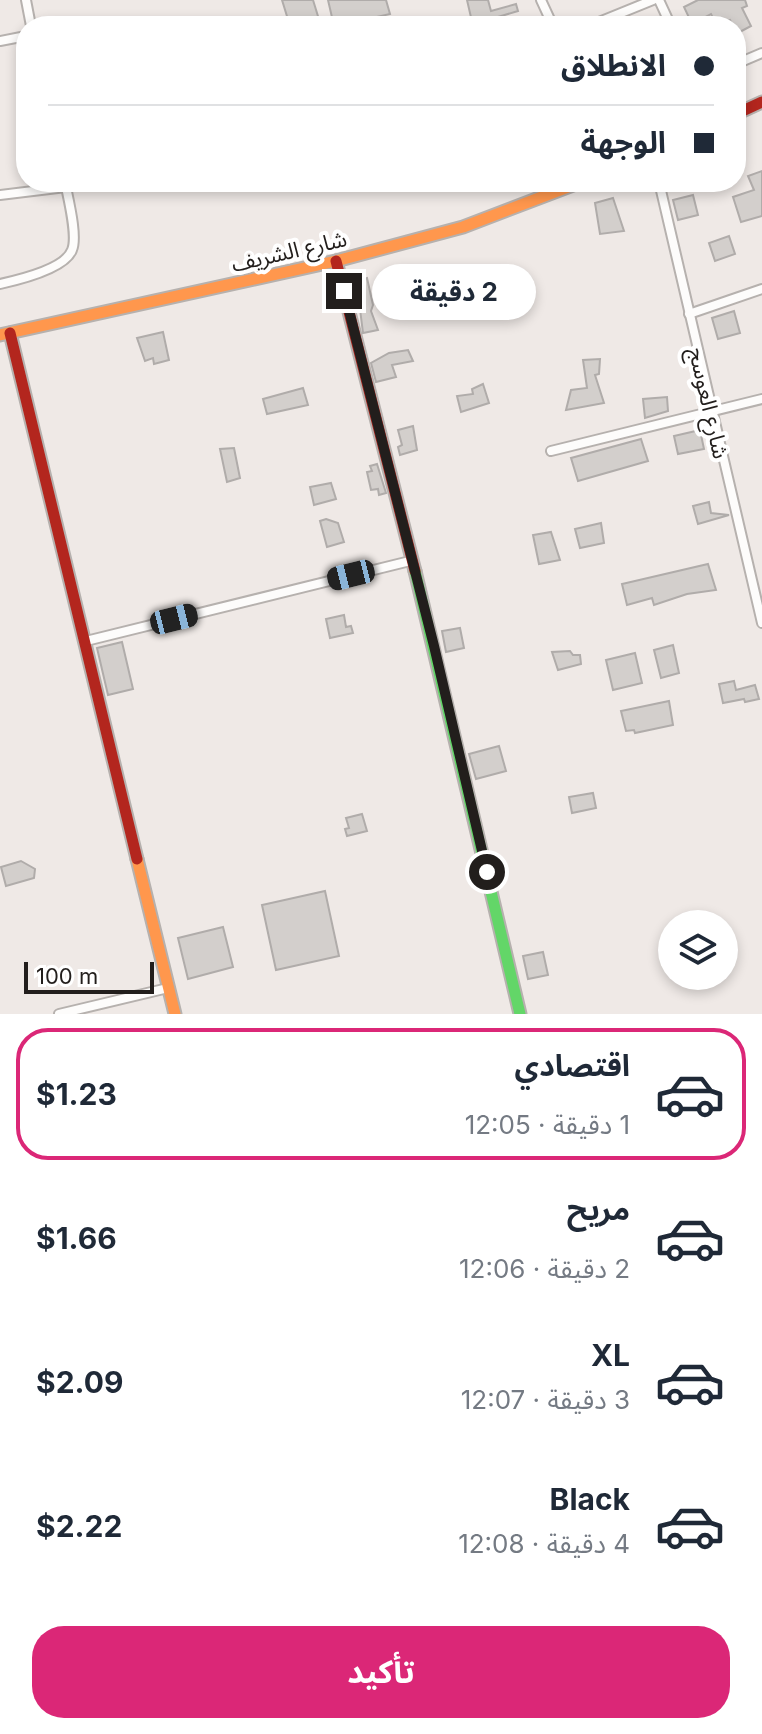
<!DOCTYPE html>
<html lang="ar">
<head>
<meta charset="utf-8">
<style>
  :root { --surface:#fff; --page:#f2f2f3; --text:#1f2937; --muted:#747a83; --line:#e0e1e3; --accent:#db2777 }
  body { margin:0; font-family:Inter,"Noto Sans Arabic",sans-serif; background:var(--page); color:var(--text); direction:rtl; height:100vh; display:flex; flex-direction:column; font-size:30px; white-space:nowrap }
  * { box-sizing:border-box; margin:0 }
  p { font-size:26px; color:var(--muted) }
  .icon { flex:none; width:44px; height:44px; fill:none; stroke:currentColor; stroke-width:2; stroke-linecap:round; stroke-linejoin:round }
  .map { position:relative; height:1014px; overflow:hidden; direction:ltr }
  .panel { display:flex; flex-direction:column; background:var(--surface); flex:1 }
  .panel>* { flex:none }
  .top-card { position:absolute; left:16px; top:16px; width:730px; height:176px; border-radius:32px; box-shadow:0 4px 12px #0003; direction:rtl; display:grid; align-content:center; height:176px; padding:0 32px; background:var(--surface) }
  .buttons { position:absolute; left:658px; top:910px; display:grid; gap:16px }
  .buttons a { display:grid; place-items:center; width:80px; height:80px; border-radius:50%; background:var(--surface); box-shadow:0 4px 12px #0003; font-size:40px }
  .scale { position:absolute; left:24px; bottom:20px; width:130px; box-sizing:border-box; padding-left:8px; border:4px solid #221e1c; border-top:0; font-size:22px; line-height:28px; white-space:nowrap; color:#221e1c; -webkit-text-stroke:6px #fff; paint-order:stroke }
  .end { position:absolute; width:36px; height:36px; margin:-18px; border:10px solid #221e1c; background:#fff; box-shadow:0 0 0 4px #fff }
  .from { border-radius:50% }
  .bubble { position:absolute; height:56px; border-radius:28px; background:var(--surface); box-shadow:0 4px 12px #0003; font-size:26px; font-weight:700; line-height:56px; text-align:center; direction:rtl }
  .car { position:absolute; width:24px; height:48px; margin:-24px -12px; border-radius:10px; box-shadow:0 0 6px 2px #0007; background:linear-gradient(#222 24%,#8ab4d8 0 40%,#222 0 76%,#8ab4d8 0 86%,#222 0) }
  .top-card b { display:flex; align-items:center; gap:28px; height:76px; font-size:30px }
  .top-card b+b { border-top:2px solid var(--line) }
  .top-card i { width:20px; height:20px; background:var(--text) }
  ul { padding:14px 0 0; list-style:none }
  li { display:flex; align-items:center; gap:24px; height:132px; margin:0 16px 12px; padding:0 16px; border:4px solid transparent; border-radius:32px }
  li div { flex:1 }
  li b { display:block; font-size:30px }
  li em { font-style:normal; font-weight:700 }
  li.on { border-color:var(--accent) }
  li>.icon { width:72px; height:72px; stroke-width:1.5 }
  .button { display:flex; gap:16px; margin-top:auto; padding:16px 32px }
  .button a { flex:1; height:92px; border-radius:32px; background:var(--accent); color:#fff; font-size:32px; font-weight:700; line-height:92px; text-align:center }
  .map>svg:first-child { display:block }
  .building { fill:#d3cfcc; stroke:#b0acaa; stroke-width:2 }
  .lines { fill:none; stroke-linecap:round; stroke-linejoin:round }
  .street-casing { stroke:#b6b1ae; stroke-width:12 }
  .fast-casing { stroke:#b6b1ae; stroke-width:15 }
  .slow-casing { stroke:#b6b1ae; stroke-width:15 }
  .jam-casing { stroke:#b6b1ae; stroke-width:15 }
  .street { stroke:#fdfcfb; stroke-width:8 }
  .fast { stroke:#63d668; stroke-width:11 }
  .slow { stroke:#ff974d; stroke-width:11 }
  .jam { stroke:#b3261e; stroke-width:11 }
  .route { stroke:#221e1c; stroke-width:10 }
  .labels { text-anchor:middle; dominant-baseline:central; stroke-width:8; stroke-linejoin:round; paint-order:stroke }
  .street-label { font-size:22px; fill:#221e1c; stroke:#fff }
</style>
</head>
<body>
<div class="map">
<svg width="762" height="1014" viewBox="0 0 762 1014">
  <rect width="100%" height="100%" fill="#efe9e6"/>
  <g class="building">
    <path d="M282,0H313L321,26H290Z"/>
    <path d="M328,0H386L390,14L368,19L370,26H334Z"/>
    <path d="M467,0H488L491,11L516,4L518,11L498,17L500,26H473Z"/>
    <path d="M698,0H745L747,6L742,8L751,26L736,34V26H733L730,20L717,26L711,14L692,24L684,7Z"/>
    <path d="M762,171V216L741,222L733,197L754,190L748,176Z"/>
    <path d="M693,195L698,215L678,220L673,200Z"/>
    <path d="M613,198L624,231L600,234L595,203Z"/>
    <path d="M729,236L735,254L715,261L709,243Z"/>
    <path d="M401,274L404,297L386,300L381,279Z"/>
    <path d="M367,278L373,305L371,311L378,330L363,333L359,301L351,283Z"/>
    <path d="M734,311L740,333L718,339L712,318Z"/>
    <path d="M163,332L169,360L154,364L153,358L145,361L137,338Z"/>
    <path d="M408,350L413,361L392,365L396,377L376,382L371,363L389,353Z"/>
    <path d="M600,359L599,374L595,375L604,403L566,410L571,390L587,388L583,360Z"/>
    <path d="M483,384L489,403L461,412L457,396L473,394L472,389Z"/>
    <path d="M303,388L308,405L267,414L263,399Z"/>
    <path d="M667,397L668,411L645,418L643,399Z"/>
    <path d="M413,426L417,450L400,455L398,447L402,445L398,430Z"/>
    <path d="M700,430L704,449L678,454L674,436Z"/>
    <path d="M641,439L648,461L578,481L571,458Z"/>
    <path d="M234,448L240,478L227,482L220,449Z"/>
    <path d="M377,464L386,493L379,495L378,489L371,490L367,472L372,471L370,466Z"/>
    <path d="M331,483L336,499L314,505L310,487Z"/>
    <path d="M709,502L711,513L729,515L698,524L693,506Z"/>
    <path d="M326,519L338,523L344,542L327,547L320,521Z"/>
    <path d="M601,523L604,543L580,548L575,529Z"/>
    <path d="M551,532L560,560L539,564L533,535Z"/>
    <path d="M708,564L716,590L687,594L654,605L652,598L627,605L622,584Z"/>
    <path d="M344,615L346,627L351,626L353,633L330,638L326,619Z"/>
    <path d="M460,628L464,648L446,652L442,631Z"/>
    <path d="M122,642L133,689L108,695L97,648Z"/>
    <path d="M673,645L679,673L661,678L654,650Z"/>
    <path d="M570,651L573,655H580L581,664L558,670L552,652Z"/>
    <path d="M635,653L642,683L613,690L606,660Z"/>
    <path d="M734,681L736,690L755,685L759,699L745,702L744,699L723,703L719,684Z"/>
    <path d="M669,701L673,725L635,733L634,730L626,731L621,711Z"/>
    <path d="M499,746L506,771L476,779L469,754Z"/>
    <path d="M593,793L596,808L572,813L569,797Z"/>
    <path d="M362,814L367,831L347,836L345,829L349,828L346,818Z"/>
    <path d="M21,861L35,869L34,878L6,886L1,867Z"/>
    <path d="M325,891L339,956L276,970L262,905Z"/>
    <path d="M223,927L233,967L188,979L178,938Z"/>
    <path d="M543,952L548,975L528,979L523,956Z"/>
  </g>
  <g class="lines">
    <g class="street-casing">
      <g id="street">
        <path d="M26,0L31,26"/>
        <path d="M541,0L553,26"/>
        <path d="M659,0L671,26"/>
        <path d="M589,26L653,0"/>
        <path d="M0,41L26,36"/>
        <path d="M736,64L762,53"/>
        <path d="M659,182L762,623"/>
        <path d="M0,195L66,187"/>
        <path d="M0,284C18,280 65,269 72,250C78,236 68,198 65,182"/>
        <path d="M689,314L762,289"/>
        <path d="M551,451L762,399"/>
        <path d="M86,641L410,561"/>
        <path d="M59,1014L168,988"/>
      </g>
    </g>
    <g class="fast-casing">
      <path id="fast" d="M415,571L520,1014"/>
    </g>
    <g class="slow-casing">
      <g id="slow">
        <path d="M0,335L336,261L463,227L581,182"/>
        <path d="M137,859L175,1014"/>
      </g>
    </g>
    <g class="jam-casing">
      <g id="jam">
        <path d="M736,114L762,102"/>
        <path d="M336,261L415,571"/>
        <path d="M10,333L137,859"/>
      </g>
    </g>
    <use href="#street" class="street"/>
    <use href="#fast" class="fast"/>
    <use href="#slow" class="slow"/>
    <use href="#jam" class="jam"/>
  </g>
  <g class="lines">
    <path class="route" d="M344,291L434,646L487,872"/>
  </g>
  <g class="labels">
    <g class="street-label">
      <text transform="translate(289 251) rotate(-13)">شارع الشريف</text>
      <text transform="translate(709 403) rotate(77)">شارع العوسج</text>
    </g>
  </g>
</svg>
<div class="buttons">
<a><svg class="icon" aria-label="layers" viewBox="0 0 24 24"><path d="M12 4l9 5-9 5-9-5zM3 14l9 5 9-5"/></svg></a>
</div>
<div class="scale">100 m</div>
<i class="end from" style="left:487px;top:872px"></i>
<i class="end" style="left:344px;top:291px"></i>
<div class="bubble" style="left:372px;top:264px;width:164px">2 دقيقة</div>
<i class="car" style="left:351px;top:575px;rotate:256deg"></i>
<i class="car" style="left:174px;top:619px;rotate:76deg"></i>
<div class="top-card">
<b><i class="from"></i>الانطلاق</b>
<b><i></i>الوجهة</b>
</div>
</div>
<section class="panel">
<ul>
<li class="on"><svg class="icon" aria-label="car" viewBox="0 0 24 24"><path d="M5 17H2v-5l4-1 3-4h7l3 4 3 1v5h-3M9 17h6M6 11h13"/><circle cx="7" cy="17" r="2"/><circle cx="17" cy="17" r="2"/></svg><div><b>اقتصادي</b><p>1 دقيقة · 12:05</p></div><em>$1.23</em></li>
<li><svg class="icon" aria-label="car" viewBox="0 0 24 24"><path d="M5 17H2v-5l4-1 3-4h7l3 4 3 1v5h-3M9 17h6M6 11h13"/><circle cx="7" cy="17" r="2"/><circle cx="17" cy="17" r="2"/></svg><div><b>مريح</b><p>2 دقيقة · 12:06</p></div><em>$1.66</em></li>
<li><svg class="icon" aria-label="car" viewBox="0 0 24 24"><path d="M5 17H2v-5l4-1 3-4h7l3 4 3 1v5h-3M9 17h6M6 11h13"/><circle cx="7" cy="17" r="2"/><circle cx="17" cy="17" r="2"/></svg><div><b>XL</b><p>3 دقيقة · 12:07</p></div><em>$2.09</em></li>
<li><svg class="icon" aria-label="car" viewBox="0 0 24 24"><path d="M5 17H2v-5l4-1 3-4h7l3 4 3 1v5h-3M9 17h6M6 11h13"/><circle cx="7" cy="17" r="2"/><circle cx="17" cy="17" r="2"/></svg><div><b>Black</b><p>4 دقيقة · 12:08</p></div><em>$2.22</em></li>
</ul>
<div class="button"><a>تأكيد</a></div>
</section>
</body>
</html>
